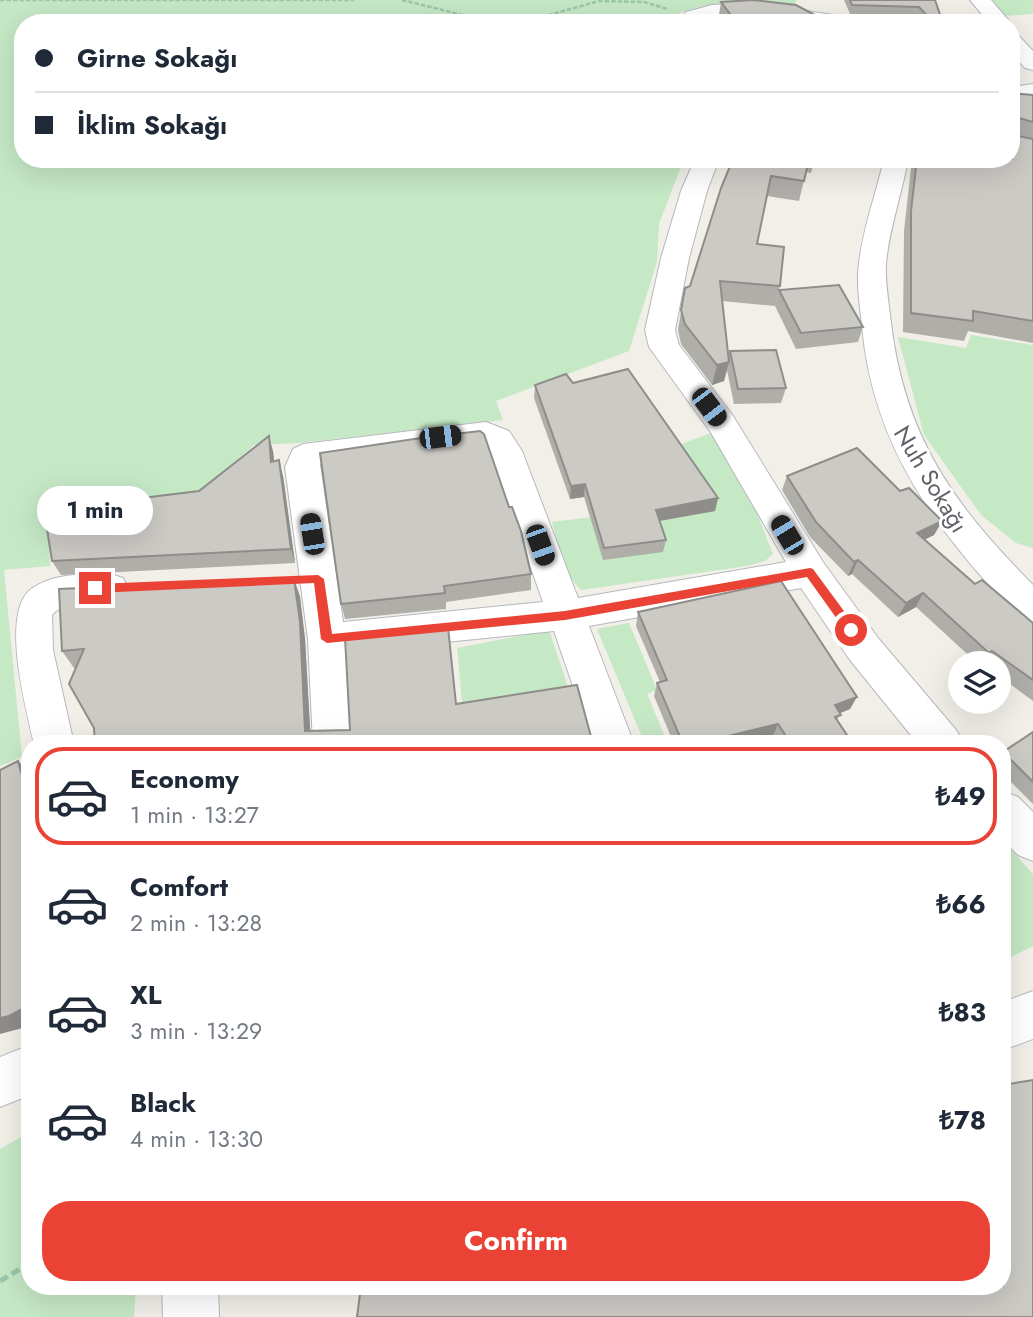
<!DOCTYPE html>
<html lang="en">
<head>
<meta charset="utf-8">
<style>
  :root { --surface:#fff; --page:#f6f6f7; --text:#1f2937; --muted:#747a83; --line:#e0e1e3; --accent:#ea4335 }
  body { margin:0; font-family:Jost,sans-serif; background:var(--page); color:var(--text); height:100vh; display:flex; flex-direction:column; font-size:26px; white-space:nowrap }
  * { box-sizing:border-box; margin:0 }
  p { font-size:23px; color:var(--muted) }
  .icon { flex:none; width:38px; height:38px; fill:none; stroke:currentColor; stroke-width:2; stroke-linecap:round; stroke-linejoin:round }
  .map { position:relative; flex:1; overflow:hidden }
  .sheet { position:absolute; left:21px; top:735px; width:990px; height:560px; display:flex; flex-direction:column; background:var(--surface); border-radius:28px; box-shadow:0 7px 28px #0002 }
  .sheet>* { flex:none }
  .top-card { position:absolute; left:14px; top:14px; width:1006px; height:154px; border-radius:28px; box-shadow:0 7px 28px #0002; display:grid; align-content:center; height:154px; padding:0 21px; background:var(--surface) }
  .fabs { position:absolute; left:948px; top:651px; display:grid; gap:14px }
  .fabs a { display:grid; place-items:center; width:63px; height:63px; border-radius:50%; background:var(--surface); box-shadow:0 7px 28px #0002; font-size:35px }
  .end { position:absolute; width:32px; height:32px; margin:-16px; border:9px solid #ea4335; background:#fff; box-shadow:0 0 0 4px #fff }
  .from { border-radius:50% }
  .bubble { position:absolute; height:49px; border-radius:24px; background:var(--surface); box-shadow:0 7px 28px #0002; font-size:23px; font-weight:700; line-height:49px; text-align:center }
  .car { position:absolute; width:21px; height:42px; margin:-21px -10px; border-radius:9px; box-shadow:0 0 5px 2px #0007; background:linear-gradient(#222 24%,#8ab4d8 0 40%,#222 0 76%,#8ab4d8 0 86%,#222 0) }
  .top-card b { display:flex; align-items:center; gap:24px; height:66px; font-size:26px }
  .top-card b+b { border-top:2px solid var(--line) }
  .top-card i { width:18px; height:18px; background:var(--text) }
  ul { padding:12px 0 0; list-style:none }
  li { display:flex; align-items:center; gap:21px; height:98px; margin:0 14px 10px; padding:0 7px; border:4px solid transparent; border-radius:28px }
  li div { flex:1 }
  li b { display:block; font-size:26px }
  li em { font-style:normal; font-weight:700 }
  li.active { border-color:var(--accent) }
  li>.icon { width:63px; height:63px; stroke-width:1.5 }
  .action { display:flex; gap:14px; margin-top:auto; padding:14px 21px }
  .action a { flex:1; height:80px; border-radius:28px; background:var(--accent); color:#fff; font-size:28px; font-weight:700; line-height:80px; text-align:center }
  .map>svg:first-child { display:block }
  .green { fill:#c5e8c5 }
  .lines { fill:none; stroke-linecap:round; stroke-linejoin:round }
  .street-casing { stroke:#b5b8bc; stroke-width:2 }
  .secondary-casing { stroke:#b6babf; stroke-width:2 }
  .path-far1 { stroke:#9cc7a9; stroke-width:2.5; stroke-dasharray:4.5 2; stroke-linecap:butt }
  .path { stroke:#9cc7a9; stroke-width:5; stroke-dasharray:9 4.5; stroke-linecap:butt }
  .street { fill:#fff; fill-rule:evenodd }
  .secondary { fill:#fff; fill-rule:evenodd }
  .wall { fill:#afaea9 }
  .shaded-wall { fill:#8f8d8a }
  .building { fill:#cccac5; stroke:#8f8d8a; stroke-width:2 }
  .route { fill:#ea4335 }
  .labels { text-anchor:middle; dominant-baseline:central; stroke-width:6; stroke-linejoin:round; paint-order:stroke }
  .street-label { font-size:24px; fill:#5f6368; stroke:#fff }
</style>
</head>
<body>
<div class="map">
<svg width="1033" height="1317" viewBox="0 0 1033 1317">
  <rect width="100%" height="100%" fill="#f1efe8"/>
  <g class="green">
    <path d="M0,0H796V4C779,11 758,4 740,3C716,3 695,6 673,16L678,23H23V159H684L659,224L657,262L629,351L496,401L503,420L298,443L254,445L203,490L47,512L50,566L4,570L22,757L0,766Z"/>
    <path d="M992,0H1033V14L1003,16Z"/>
    <path d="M971,335L1033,345V548L1016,543L981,515L924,435L898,337L966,348Z"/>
    <path d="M711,433L745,483L773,554L765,561L747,566L581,590C563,572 558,545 552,522L648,510L669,449Z"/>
    <path d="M629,623L657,690L647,694L668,744H645L597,629Z"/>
    <path d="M549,630L587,744H466L457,648Z"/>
    <path d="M1003,841L1033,874V946L1003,961Z"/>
    <path d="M30,1132V1286H136L134,1317H0V1149Z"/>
  </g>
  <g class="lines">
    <g class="street-casing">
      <g id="street">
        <path d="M970,0H991L1011,23H989Z"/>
        <path d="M750,3L848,17L855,19L858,23H806L750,16L705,19L707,23H686L683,16L686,12L712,5Z"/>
        <path d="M1012,36L1020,37L1033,51V70L1025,68L1012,54Z"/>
        <path d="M1033,84V98L1012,101V87Z"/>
        <path d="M695,159H719L707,191L689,258L675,330L679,345L733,416L823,562L878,638L957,731L963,744H918L850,660L801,588L589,626L634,744H593L554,631L347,652L353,744H313L308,639L285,467L293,449L303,444L486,422L509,431L522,451L578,598L786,562L710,431L649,347L645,330L661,258L681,191ZM482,445L490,453L543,602L343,622L320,464Z"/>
        <path d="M884,159H908C902,194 889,229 886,264C885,283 889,304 891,323C905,438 954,505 1033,585V624L1020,619C938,532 873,449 862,326C860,306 856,284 859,263C863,228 876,194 884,159Z"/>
        <path d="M110,574L123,578L128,588L123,598C100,606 69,596 52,615L53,650L74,744H34C26,708 0,613 31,589C54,573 84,574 110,574Z"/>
        <path d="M1003,791L1018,797L1033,812V861L1018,855L1003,840Z"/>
        <path d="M162,1286H218L219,1317H163Z"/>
      </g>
    </g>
    <g class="secondary-casing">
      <g id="secondary">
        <path d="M1033,991V1039L1003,1050V1002Z"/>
        <path d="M30,1045V1095L0,1107V1057Z"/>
      </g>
    </g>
    <g class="path-far1">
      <path d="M0,0H354"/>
      <path d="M402,0L483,20L524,22L599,1L644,2L668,9"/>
    </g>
    <path class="path" d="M0,1281L30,1263"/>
    <use href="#street" class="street"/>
    <use href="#secondary" class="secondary"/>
  </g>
  <g class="wall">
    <path d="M844,0H935L943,23H922L916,16L850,14Z"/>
    <path d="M721,2L830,23H719L718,21Z"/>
    <path d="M1012,93L1033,95V343L968,331L964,341L903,332L904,231L912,159H1012Z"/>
    <path d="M733,159H815L811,173L806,172L799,201L767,196L757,244L780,286L775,306L722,301L728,357L730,351L786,388L781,403L734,404L727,370L724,381L712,385L681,344L678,330L685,288L690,286Z"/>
    <path d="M779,290L863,327L858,342L796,349L775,306Z"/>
    <path d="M573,383L718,498L715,511L659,521L666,540L663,552L603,560L584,497L570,499L534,398L535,385Z"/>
    <path d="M421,438L531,574V590L446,602V609L345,619L341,604Z"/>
    <path d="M273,451L274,461L283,476L295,563L61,575L52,561L199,491Z"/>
    <path d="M787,476L900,491L942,521L934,535L925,539L975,584L1033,623V701L999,676V663H977L916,607L898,617L852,574L848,576L810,537L782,490Z"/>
    <path d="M294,579L300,597L305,639L310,731L350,730L456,704L593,744H95L94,728L76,668H74L62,651Z"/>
    <path d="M638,612L850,709L840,713L837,721L853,744H778L773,736L740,744H674L654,696L657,683L660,682L636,626Z"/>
    <path d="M1033,732V804L1003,774V752Z"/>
  </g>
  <g class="shaded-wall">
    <path d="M729,362L724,381L712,385L717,365Z"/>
    <path d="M269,436L273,451L276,477L271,462Z"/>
    <path d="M279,460L283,476L295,563L291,549Z"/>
    <path d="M585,484L584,497L570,499L571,486Z"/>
    <path d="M718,498L715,511L653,522L656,510Z"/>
    <path d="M942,521L934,535L910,547L917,533Z"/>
    <path d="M858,560L852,574L848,576L854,562Z"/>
    <path d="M294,579L300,597L305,639L311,744L305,731Z"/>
    <path d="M923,593L916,607L898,617L906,603Z"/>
    <path d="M857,697L850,709L828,718L835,705Z"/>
    <path d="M778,724L773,736L740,744H695Z"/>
    <path d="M18,761L30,773V805Z"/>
    <path d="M30,1005V1026L0,1034V1018Z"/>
  </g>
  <g class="building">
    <path d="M753,0L796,5L830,23H737L721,2Z"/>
    <path d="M850,0H935L943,23H934L919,7L852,5Z"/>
    <path d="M1012,93L1033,95V122L1019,118L1018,136L1033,139V321L973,311V321L911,313V211L917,159H1012Z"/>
    <path d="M733,159H809L804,181L771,176L757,244L784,247L780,286L720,281L729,362L717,365L685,324L681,310L685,288L690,286L721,188Z"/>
    <path d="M839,285L863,327L801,333L779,290Z"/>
    <path d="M776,350L786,388L738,389L730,351Z"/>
    <path d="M628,369L718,498L656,510L666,540L604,548L585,484L571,486L535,385L566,374L573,383Z"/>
    <path d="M480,431L484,434L509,507H512L521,531L531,574L444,586L445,593L341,604L320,453L421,438Z"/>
    <path d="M269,436L271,462L279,460L291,549L52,561L44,510L199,491Z"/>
    <path d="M857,448L900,491L909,488L942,521L917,533L975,584L982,580L1033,623V680L992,651L989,653L923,593L906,603L858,560L854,562L816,522L787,476Z"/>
    <path d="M294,579L300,622L305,731L350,730L345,638L448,627L456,704L577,685L593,744H526L525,738L493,744H95L94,728L69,684L84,649L62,651L59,589Z"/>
    <path d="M781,581L857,697L835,705L841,715L835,717L853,744H791L778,724L695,744H683L657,683L667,680L638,612Z"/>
    <path d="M1033,732V782L1003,752Z"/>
    <path d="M18,761L30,805V1005L9,1016L0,1018V770Z"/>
    <path d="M1033,1080V1317H357L361,1286H1003V1085Z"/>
  </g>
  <path class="route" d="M810,568L813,569L855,626V633H847L807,577L565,620L327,643L321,639L314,583L95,593L90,588L95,584L318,575L324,579L332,634L565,611Z"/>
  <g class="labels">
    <g class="street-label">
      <text transform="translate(931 479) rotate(59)">Nuh Sokağı</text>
    </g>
  </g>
</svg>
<div class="fabs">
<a><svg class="icon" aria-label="layers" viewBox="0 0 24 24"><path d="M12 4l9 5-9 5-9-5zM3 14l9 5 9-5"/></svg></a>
</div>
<i class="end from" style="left:851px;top:630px"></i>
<i class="end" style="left:95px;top:588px"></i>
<div class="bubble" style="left:37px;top:486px;width:116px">1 min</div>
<i class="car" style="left:709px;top:407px;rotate:143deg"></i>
<i class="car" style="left:440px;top:437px;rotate:83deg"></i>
<i class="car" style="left:312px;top:534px;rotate:351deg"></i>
<i class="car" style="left:787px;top:535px;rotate:329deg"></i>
<i class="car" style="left:540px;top:545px;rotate:160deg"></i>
<div class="top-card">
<b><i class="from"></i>Girne Sokağı</b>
<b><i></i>İklim Sokağı</b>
</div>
<section class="sheet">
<ul>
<li class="active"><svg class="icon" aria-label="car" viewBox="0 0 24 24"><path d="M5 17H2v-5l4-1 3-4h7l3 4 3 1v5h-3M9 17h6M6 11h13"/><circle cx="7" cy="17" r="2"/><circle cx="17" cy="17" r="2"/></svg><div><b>Economy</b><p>1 min · 13:27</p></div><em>₺49</em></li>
<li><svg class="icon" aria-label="car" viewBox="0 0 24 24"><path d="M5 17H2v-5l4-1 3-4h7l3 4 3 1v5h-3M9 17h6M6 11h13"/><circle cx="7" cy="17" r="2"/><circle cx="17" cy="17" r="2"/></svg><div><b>Comfort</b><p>2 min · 13:28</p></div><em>₺66</em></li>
<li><svg class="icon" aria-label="car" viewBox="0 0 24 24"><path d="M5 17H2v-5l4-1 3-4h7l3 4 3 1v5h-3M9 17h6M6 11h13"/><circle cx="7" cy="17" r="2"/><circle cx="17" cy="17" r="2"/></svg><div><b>XL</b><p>3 min · 13:29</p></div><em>₺83</em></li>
<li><svg class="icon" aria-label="car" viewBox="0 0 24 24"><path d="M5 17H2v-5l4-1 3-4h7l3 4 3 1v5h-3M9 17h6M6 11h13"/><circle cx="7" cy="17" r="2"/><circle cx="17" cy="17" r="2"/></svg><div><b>Black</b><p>4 min · 13:30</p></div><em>₺78</em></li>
</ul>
<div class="action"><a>Confirm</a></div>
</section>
</div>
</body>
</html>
